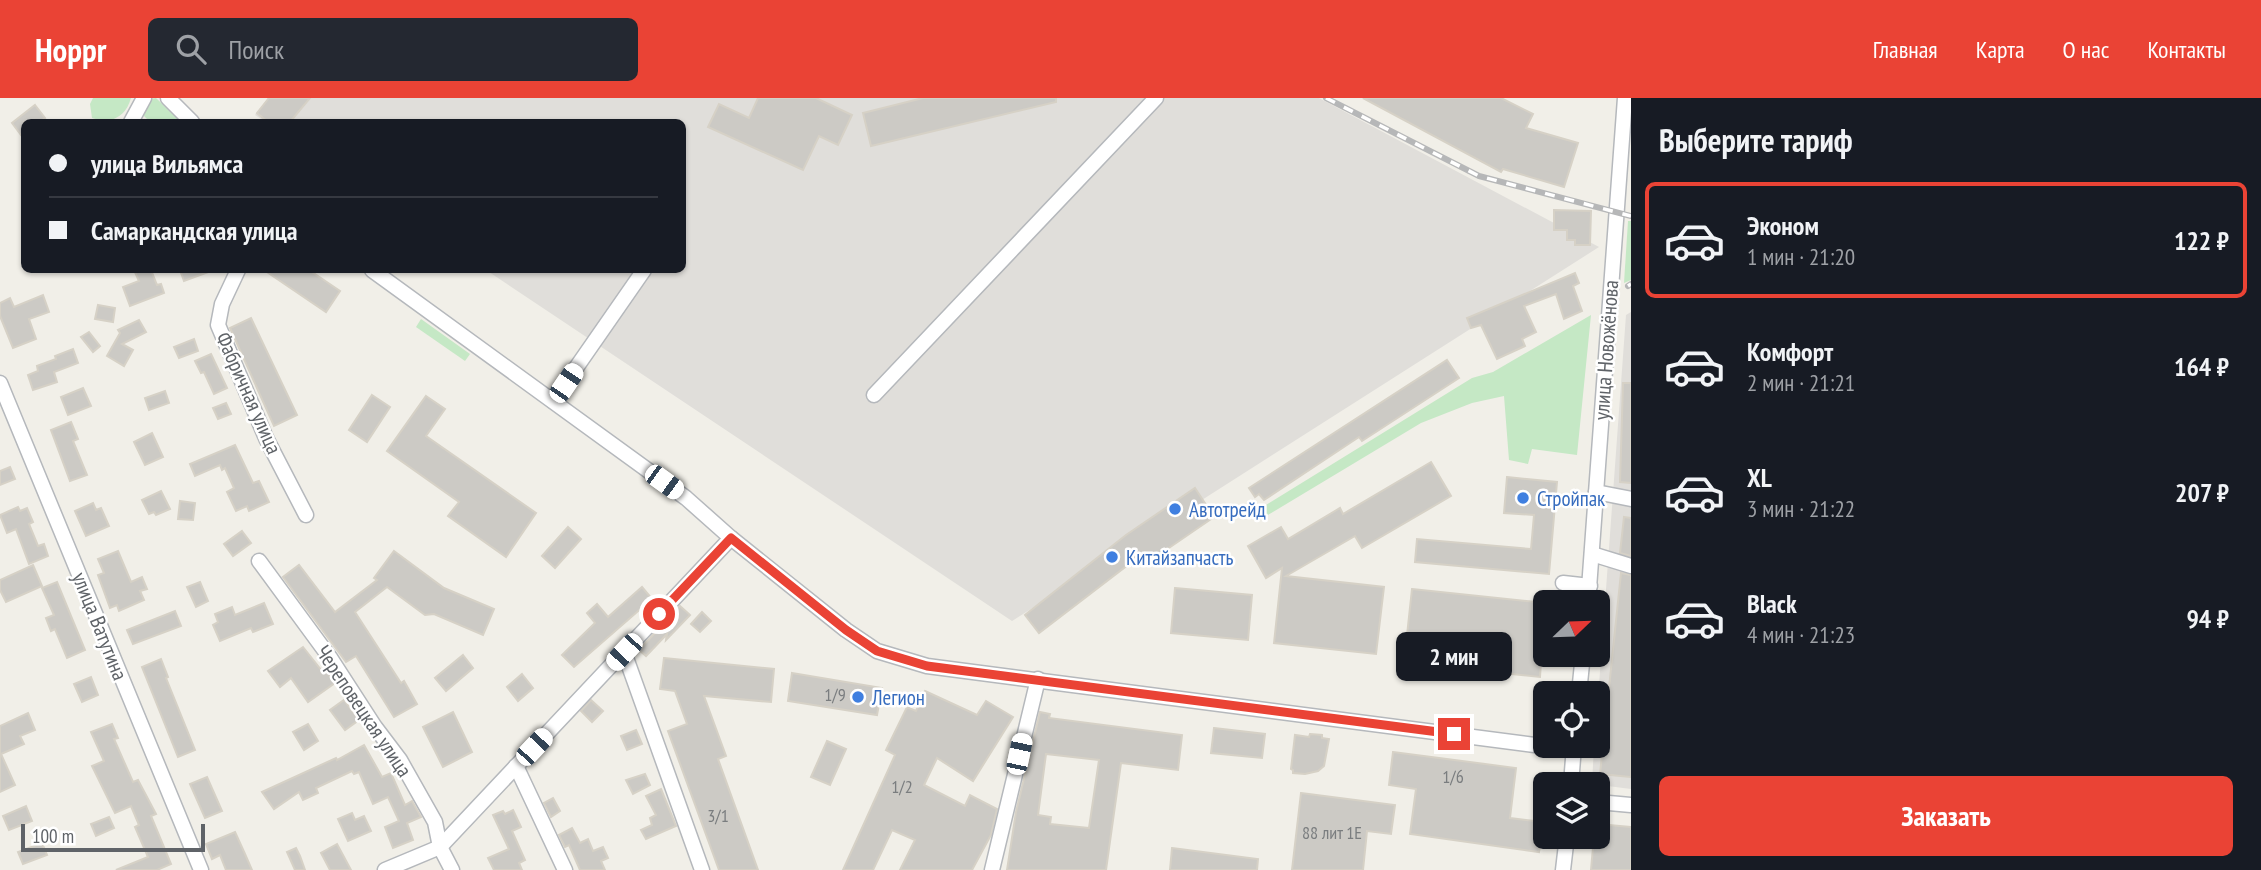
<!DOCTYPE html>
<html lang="ru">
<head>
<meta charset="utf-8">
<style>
  :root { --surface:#171b24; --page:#242831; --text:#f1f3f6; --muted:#9ea1a6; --line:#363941; --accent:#ea4335 }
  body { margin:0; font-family:"PT Sans Narrow",sans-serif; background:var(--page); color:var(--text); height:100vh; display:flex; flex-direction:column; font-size:26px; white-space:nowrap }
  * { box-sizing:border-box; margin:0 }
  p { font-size:23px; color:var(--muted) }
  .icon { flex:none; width:38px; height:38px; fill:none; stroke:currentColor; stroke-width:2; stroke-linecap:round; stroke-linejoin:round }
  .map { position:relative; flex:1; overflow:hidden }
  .sheet { display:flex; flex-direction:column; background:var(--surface); width:630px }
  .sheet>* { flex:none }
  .guide { position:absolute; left:21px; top:21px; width:665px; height:154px; border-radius:10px; box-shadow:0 2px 5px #0004; display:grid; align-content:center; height:154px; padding:0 28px; background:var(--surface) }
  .needle { width:46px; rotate:67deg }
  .controls { position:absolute; left:1533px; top:492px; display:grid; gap:14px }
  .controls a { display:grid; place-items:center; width:77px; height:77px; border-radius:10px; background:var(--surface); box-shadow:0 2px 5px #0004; font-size:35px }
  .scale { position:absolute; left:21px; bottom:18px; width:184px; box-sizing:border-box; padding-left:7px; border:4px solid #5f6368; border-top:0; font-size:19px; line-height:24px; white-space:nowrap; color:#5f6368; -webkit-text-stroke:5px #fff; paint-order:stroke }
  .end { position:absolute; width:32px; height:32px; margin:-16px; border:9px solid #ea4335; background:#fff; box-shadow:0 0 0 4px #fff }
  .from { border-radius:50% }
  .bubble { position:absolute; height:49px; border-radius:10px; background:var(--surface); box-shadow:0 2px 5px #0004; font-size:23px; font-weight:700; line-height:49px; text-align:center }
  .car { position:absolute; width:21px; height:42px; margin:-21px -10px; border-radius:9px; box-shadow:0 0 5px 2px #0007; background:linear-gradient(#fff 24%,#345 0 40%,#fff 0 76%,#345 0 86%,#fff 0) }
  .guide b { display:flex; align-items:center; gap:24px; height:66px; font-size:26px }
  .guide b+b { border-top:2px solid var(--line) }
  .guide i { width:18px; height:18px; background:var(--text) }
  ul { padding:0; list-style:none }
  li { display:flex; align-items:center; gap:21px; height:116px; margin:0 14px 10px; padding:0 14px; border:4px solid transparent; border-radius:10px }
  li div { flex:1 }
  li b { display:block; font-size:26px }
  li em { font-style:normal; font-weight:700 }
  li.active { border-color:var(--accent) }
  li>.icon { width:63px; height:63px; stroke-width:1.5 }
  h2 { padding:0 28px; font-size:32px; line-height:84px }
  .primary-button { display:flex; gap:14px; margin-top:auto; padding:14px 28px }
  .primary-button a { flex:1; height:80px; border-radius:10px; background:var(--accent); color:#fff; font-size:28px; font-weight:700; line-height:80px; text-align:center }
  header { display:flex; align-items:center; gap:42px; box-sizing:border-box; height:98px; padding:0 35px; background:var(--accent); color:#fff }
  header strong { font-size:33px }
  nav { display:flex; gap:38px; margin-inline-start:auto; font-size:24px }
  .search { width:490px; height:63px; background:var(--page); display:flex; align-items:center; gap:18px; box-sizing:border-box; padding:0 24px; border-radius:10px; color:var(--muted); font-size:26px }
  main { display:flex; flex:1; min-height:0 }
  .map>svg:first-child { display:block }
  .industrial { fill:#e0deda }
  .green { fill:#c5e8c5 }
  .building { fill:#cccac5; stroke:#d6d1c6; stroke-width:2; fill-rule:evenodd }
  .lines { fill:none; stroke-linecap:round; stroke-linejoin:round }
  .minor-casing { stroke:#b5b8bc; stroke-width:17 }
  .minor { stroke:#fff; stroke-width:14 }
  .rail-casing { stroke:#b6b7b8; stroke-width:6 }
  .rail { stroke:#fff; stroke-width:3.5; stroke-dasharray:10; stroke-linecap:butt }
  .route { stroke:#ea4335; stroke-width:9 }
  .shop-dot { fill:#3f7fe0; stroke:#fff; stroke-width:2.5 }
  .labels { text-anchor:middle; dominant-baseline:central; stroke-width:5; stroke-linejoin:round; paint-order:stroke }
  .number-label { font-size:18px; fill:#7a7d7f }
  .street-label { font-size:21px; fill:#5f6368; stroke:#fff }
  .shop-label { font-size:21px; fill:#366cbe; stroke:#fff; text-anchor:start }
</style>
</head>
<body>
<header>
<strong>Hoppr</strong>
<div class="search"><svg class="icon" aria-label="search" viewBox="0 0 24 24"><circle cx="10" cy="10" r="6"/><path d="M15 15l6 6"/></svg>Поиск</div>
<nav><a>Главная</a><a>Карта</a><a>О нас</a><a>Контакты</a></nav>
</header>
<main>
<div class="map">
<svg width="1631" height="772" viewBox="0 0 1631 772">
  <rect width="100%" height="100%" fill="#f1efe8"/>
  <g class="industrial">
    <path d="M268,0H1319L1599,149L1012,523L486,172H682V24H266L255,17Z"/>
    <path d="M1631,214V691L1592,686L1594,648H1598V601L1626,217Z"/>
  </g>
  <g class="green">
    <path d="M93,0H131C127,14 120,19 107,24L92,20L90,6Z"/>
    <path d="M156,0L181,24H150L144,18L142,11L149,1Z"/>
    <path d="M1628,123H1631V182L1624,185Z"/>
    <path d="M1591,217L1577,357L1532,351L1528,366L1509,362L1504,298L1472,305L1421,325L1258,423L1253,415L1472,280L1493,274Z"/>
    <path d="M421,221L470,256L465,263L416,229Z"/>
  </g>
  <g class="building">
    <path d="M269,0H310L290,24H268L257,15Z"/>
    <path d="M758,0H816L852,17L838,47L819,38L803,72L708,29L719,6L749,20Z"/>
    <path d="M923,0H1056V4L871,48L863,15Z"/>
    <path d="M1363,0H1501L1533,16L1526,30L1578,45L1564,89L1503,71L1501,74Z"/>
    <path d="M35,7L45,20L39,24H24V41L12,25Z"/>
    <path d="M1554,112L1591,113L1590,147H1575V142H1567V132H1554Z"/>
    <path d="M134,172H151L157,187L161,186L164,195L130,208L123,189L139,183Z"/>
    <path d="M180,172H211V173L184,183Z"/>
    <path d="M264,172H309L340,193L326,214Z"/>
    <path d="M1575,175L1579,185L1573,188L1582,213L1564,221L1556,196L1524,208L1536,234L1522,241L1525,248L1497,261L1481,227L1471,230L1467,220Z"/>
    <path d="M43,197L49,214L29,221L36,241L13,250L0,218V205L10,200L14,209Z"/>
    <path d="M98,207L115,210L113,224L95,221Z"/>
    <path d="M251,220L297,317L274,328L230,230Z"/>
    <path d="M139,222L146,234L122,246L133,252L124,268L107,258L120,235L118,232Z"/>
    <path d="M89,234L100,248L93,254L81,239Z"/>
    <path d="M194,241L198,253L179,260L174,249Z"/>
    <path d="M73,251L78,265L54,274L57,284L33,292L28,277L38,273L37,268L56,261L55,258Z"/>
    <path d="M211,256L227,290L214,296L204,274L201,275L195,263Z"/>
    <path d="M1447,262L1459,280L1362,343L1359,339L1264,402L1259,396L1255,399L1249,390Z"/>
    <path d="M1623,285H1631V385L1620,384Z"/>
    <path d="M83,290L91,308L68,317L61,299Z"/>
    <path d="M165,293L169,305L149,312L145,300Z"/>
    <path d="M372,297L390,309L367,344L349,332Z"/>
    <path d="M426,298L445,311L426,338L536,415L506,459L448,418L459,404L387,353Z"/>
    <path d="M226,305L231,316L218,321L213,310Z"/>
    <path d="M71,324L78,341L73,343L87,377L70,383L51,332Z"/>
    <path d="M152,335L163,359L145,367L134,344Z"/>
    <path d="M235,347L253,385L259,383L269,404L249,413L247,408L236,413L227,394L234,390L225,370L222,372L220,367L195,378L190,366Z"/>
    <path d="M1431,364L1451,398L1362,450L1355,438L1286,478L1384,489L1376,556L1274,545L1282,470L1266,480L1248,448L1281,429L1288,441L1340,410L1343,416Z"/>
    <path d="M10,369L15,381L0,387V373Z"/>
    <path d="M1507,379L1557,384L1549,476L1415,464L1417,441L1531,451L1534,417L1504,415Z"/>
    <path d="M1195,390L1214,419L1147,465L1141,457L1039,535L1025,517L1126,437Z"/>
    <path d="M161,393L170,411L156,417L154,414L149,416L142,402Z"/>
    <path d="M180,403L195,405L193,422L178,421Z"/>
    <path d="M93,405L96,412L101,410L109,428L86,438L75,413Z"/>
    <path d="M18,409L20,413L27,410L33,424L29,426L38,448L44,446L48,458L29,466L16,431L7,435L0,417Z"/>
    <path d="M1624,419L1631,420V458L1620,455Z"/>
    <path d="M568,429L581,441L555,470L542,458Z"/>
    <path d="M242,433L251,445L233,458L224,446Z"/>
    <path d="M118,453L131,484L142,479L147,491L140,493L144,502L119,513L117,507L110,510L98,477L104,475L98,461Z"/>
    <path d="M394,453L444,490L494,511L483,537L434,516L425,517L387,489L355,514L401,585L404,583L417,606L394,619L356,558L346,564L283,479L299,467L335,514L377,482L374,480Z"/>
    <path d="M33,467L42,488L6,504L0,492V482Z"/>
    <path d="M1621,475L1631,477V679L1600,676Z"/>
    <path d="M57,484L85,552L67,560L55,531L51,533L46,520L54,517L42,490Z"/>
    <path d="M200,484L208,503L196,509L187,489Z"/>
    <path d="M642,489L652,501L574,569L562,557L595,525L587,515L597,506L608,519Z"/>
    <path d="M1175,490L1252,497L1248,542L1171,535Z"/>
    <path d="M1412,491L1545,505L1540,579L1404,565Z"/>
    <path d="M264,505L273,526L253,534L251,530L220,543L213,527L218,524L215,516L232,509L235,517Z"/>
    <path d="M680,508L690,517L666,542L667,536L646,558L639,552Z"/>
    <path d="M175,513L181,528L133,546L127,532Z"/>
    <path d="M702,514L711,523L700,534L691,526Z"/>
    <path d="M303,549L322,573L325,570L335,585L308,604L291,580L280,589L268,573Z"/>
    <path d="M463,557L473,570L446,593L435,580Z"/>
    <path d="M664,560L774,571L771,604L704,598L726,658L718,661L758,772H719L668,633L687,626L675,593L660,591Z"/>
    <path d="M161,561L168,579L166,580L195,652L178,659L142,569Z"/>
    <path d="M792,575L882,590L877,617L788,603Z"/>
    <path d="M522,576L533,590L518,603L507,589Z"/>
    <path d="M91,579L98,597L82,604L74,586Z"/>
    <path d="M925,593L977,617L986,603L1013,619L973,683L937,660L924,687L965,708L970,697L997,711L991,737L972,772H900L915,742L892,732L873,772H843L895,657L886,652L907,609L916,613Z"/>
    <path d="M344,602L359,622L345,632L330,612Z"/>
    <path d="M591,602L603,613L592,624L581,613Z"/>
    <path d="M453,614L472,654L443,669L423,629Z"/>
    <path d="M1040,614L1050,616L1049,620L1182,637L1178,672L1121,665L1106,772H1007L1016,714ZM1046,656L1099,662L1089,730L1050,726L1051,719L1038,717Z"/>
    <path d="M28,615L35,632L20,638L24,646L1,656L15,687L0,694V628Z"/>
    <path d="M112,626L118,640L114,641L133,684L138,682L156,716L151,718L171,766L157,772H116L148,759L135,729L139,727L131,708L115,715L92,668L104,663L91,634Z"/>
    <path d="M308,626L318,643L304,652L293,634Z"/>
    <path d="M1214,630L1265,636L1262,660L1211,655Z"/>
    <path d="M636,632L642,646L627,652L621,638Z"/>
    <path d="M1310,636L1322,637V640L1329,641L1324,668L1318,673L1305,676L1293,675V672L1291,671L1295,637L1309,639Z"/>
    <path d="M827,643L846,651L830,687L811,679Z"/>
    <path d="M364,647L382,679L391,675L405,707L412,703L421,719L407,725L413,742L393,750L385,729L399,723L388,699L373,706L359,674L354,676L352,673L316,690L318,695L303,702L299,694L274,711L262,694L336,660L337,662Z"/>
    <path d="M1393,654L1516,670L1510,720L1544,724L1539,754L1410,736L1416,691L1389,687Z"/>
    <path d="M645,676L650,687L633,696L626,682Z"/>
    <path d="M207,679L222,713L205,720L190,686Z"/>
    <path d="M661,691L676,728L646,741L641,732L652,727L650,720L656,717L646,698Z"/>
    <path d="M1301,695L1395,707L1391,736L1367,733L1363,772H1292Z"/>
    <path d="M553,700L560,713L551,719L544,705Z"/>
    <path d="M26,708L32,723L9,732L3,718Z"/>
    <path d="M513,712L521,729L512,733L525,762L519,765L522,772H494L488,760L509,751L493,717L503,713L505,716Z"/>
    <path d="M352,715L355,722L364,718L371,733L348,743L338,721Z"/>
    <path d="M109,719L114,730L96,738L91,726Z"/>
    <path d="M1598,726L1631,729V772H1591L1594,738H1598Z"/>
    <path d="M572,730L580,745L588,741L593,753L603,749L608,760L601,763L605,772H580L569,747L565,749L559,737Z"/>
    <path d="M235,734L245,756L252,772H226L220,757L212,761L206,746Z"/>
    <path d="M42,745L47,757L23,766L18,754Z"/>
    <path d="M337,746L351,772H330L321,755Z"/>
    <path d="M296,750L300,758L305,772H295L287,754Z"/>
    <path d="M1172,750L1258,761L1257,772H1170Z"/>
  </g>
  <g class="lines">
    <g class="minor-casing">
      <g id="minor">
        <path d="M168,0L192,24"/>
        <path d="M131,24L144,0"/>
        <path d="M238,172L222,206L218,227L266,340L306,417"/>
        <path d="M372,172L686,400L731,440L846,532L877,553L927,568L1565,651L1567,648"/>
        <path d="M0,285L201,772"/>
        <path d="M874,297L1156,0"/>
        <path d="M553,303L644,172"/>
        <path d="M1596,394L1631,401"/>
        <path d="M1592,456L1631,468"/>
        <path d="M259,463L331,561L375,629L400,662L435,724L440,749L452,772"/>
        <path d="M1563,485L1590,488"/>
        <path d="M1588,504L1625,0"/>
        <path d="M624,554L702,772"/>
        <path d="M1579,595L1583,556"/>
        <path d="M516,668L565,772"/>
        <path d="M1571,686L1574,648"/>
        <path d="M1598,704L1631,707"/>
        <path d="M385,772L440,749L731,440"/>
        <path d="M992,772L1038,581"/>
        <path d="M1563,772L1567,738"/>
      </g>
    </g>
    <use href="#minor" class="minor"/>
    <g class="rail-casing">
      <g id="rail">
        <path d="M1326,0L1479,78L1631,118"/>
        <path d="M1628,188L1631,186"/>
      </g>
    </g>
    <use href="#rail" class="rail"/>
  </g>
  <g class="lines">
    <path class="route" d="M659,516L731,440L846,532L877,553L927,568L1454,636"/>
  </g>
  <g class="shop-dot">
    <circle cx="1523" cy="400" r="7"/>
    <circle cx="1175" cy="411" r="7"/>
    <circle cx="1112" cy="459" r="7"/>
    <circle cx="858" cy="599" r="7"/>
  </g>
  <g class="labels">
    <g class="number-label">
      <text x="835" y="596">1/9</text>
      <text x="1453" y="678">1/6</text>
      <text x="902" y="688">1/2</text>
      <text x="718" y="717">3/1</text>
      <text x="1332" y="734">88 лит 1Е</text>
    </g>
    <g class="street-label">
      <text transform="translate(1606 252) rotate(-86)">улица Новожёнова</text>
      <text transform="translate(249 295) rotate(66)">Фабричная улица</text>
      <text transform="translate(100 528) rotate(68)">улица Ватутина</text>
      <text transform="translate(364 613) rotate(56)">Череповецкая улица</text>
    </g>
    <g class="shop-label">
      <text x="1537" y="400">Стройпак</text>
      <text x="1189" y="411">Автотрейд</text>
      <text x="1126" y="459">Китайзапчасть</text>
      <text x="872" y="599">Легион</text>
    </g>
  </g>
</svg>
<div class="controls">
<a><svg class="needle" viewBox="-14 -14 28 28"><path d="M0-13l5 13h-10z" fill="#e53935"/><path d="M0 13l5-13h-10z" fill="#9ea1a6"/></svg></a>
<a><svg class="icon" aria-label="locate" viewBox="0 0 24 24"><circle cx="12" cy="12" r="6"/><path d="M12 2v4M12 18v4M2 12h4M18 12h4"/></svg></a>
<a><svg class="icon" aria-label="layers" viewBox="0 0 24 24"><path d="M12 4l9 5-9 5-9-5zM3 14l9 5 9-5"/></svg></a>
</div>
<div class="scale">100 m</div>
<i class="end from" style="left:659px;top:516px"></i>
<i class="end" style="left:1454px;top:636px"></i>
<div class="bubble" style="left:1396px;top:534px;width:116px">2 мин</div>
<i class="car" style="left:566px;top:285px;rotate:34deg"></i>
<i class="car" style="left:664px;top:384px;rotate:126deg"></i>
<i class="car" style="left:624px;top:554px;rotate:223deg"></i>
<i class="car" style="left:534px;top:649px;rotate:43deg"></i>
<i class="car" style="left:1019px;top:656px;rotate:12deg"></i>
<div class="guide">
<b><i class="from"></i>улица Вильямса</b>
<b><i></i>Самаркандская улица</b>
</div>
</div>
<section class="sheet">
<h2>Выберите тариф</h2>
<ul>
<li class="active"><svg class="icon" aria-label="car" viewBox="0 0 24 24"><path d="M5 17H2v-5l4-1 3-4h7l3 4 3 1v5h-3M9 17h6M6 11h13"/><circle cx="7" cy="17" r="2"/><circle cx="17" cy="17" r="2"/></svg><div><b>Эконом</b><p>1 мин · 21:20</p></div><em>122 ₽</em></li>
<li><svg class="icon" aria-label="car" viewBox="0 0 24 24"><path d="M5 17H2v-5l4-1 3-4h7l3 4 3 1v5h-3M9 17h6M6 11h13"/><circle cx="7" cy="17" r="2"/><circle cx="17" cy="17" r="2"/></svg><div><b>Комфорт</b><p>2 мин · 21:21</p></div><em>164 ₽</em></li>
<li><svg class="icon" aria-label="car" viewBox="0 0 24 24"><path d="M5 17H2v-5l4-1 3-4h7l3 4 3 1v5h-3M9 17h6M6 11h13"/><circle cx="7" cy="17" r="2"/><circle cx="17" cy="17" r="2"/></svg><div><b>XL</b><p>3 мин · 21:22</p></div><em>207 ₽</em></li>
<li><svg class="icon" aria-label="car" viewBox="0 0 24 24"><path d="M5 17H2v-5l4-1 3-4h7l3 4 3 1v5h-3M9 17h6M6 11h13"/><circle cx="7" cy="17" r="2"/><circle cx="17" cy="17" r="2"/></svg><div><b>Black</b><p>4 мин · 21:23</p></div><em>94 ₽</em></li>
</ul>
<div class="primary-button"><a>Заказать</a></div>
</section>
</main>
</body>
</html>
